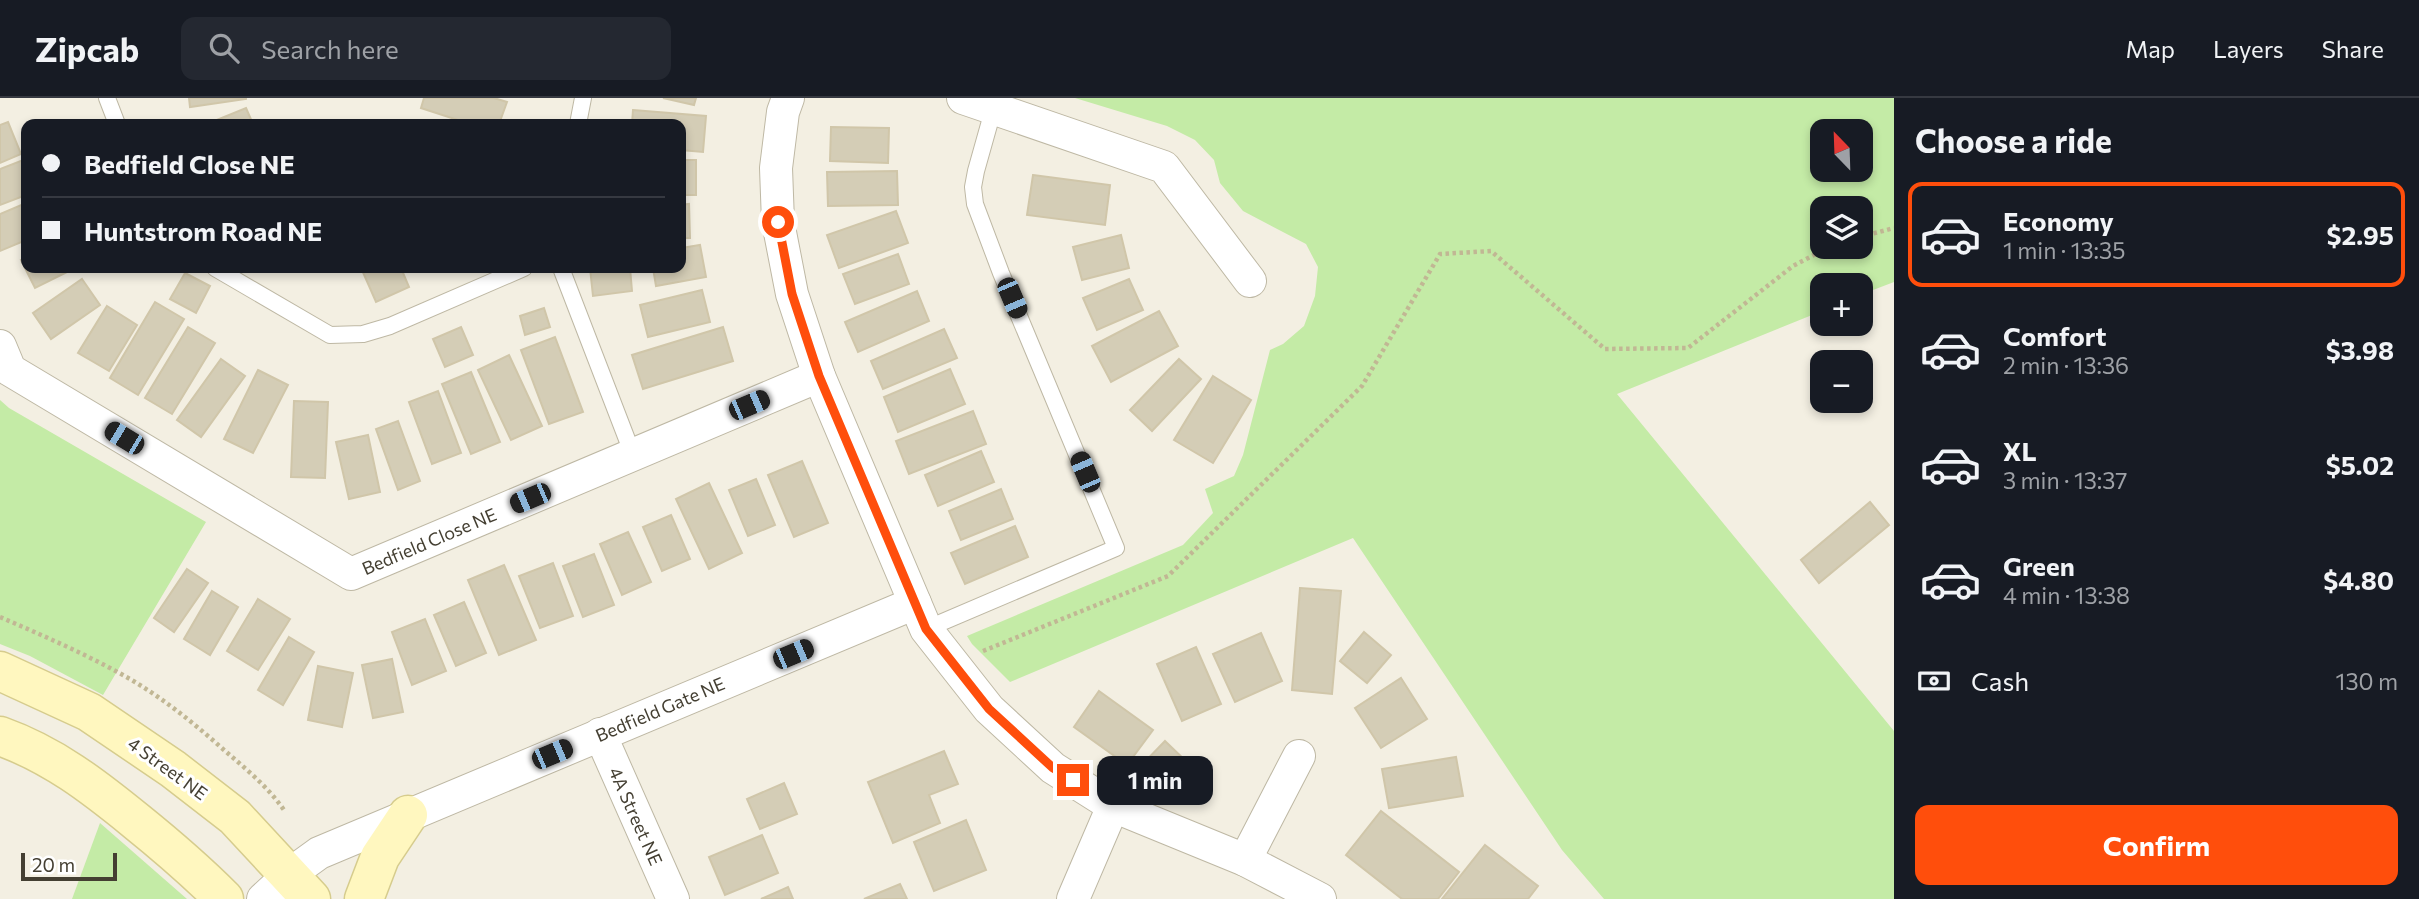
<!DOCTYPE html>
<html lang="en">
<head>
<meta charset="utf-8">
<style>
  :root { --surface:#171b24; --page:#242831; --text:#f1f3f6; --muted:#9ea1a6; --line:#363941; --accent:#ff4e0c }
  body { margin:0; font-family:Commissioner,sans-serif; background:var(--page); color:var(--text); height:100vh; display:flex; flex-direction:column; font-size:26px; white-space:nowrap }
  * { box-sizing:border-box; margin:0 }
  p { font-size:23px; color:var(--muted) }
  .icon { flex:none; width:38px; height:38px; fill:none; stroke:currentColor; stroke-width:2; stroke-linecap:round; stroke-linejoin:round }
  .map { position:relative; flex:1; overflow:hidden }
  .panel { display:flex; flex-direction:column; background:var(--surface); width:525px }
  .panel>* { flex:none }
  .guide { position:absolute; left:21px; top:21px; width:665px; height:154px; border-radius:14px; box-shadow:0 4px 10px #0003; display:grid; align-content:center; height:154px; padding:0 21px; background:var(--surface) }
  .needle { width:46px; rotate:337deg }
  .buttons { position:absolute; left:1810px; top:21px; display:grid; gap:14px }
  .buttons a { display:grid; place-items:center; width:63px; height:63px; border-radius:14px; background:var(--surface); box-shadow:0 4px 10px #0003; font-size:35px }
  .scale { position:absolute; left:21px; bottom:18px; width:96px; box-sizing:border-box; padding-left:7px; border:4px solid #443f32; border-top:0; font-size:19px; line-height:24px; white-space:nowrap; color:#443f32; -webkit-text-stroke:5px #fff; paint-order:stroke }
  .end { position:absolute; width:32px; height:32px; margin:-16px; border:9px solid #ff4e0c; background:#fff; box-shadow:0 0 0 4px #fff }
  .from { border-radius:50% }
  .bubble { position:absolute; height:49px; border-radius:14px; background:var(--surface); box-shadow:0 4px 10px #0003; font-size:23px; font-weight:700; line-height:49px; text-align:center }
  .car { position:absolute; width:21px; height:42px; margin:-21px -10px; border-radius:9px; box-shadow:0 0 5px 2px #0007; background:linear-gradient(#222 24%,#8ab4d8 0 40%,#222 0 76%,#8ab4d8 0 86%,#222 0) }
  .guide b { display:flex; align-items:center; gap:24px; height:66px; font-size:26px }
  .guide b+b { border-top:2px solid var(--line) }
  .guide i { width:18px; height:18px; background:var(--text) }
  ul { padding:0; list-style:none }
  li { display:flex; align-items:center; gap:21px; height:105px; margin:0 14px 10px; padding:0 7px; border:4px solid transparent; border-radius:14px }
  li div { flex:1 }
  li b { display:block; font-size:26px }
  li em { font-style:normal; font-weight:700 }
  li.on { border-color:var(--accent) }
  li>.icon { width:63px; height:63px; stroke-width:1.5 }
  h2 { padding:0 21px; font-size:32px; line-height:84px }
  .pay { display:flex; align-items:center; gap:18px; height:77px; padding:0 21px; font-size:26px }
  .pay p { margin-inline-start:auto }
  .primary-button { display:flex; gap:14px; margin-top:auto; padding:14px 21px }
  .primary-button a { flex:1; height:80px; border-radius:14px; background:var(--accent); color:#fff; font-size:28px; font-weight:700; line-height:80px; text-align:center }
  header { display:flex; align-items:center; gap:42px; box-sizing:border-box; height:98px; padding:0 35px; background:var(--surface); border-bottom:2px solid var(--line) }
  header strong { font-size:33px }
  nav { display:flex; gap:38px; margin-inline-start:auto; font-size:24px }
  .search { width:490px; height:63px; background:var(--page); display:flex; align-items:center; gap:18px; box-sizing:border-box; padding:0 24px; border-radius:14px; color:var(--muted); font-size:26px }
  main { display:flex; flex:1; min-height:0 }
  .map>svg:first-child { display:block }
  .green { fill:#c4eba6; fill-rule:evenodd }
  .building { fill:#d4cdb6; stroke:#d0c6a9; stroke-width:2 }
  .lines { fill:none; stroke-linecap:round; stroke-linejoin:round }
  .service-casing { stroke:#beb8a4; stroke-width:18 }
  .minor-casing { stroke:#beb8a4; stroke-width:34 }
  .secondary-casing { stroke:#d6cc8d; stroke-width:41 }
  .path { stroke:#c1b794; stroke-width:4.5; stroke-dasharray:3.5 3.5; stroke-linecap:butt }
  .service { stroke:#fff; stroke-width:16 }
  .minor { stroke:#fff; stroke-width:32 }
  .secondary { stroke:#fff7bf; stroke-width:38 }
  .route { stroke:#ff4e0c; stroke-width:9 }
  .labels { text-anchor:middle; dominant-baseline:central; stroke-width:6; stroke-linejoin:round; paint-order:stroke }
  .street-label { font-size:18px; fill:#443f32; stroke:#fff }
</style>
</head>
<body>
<header>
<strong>Zipcab</strong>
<div class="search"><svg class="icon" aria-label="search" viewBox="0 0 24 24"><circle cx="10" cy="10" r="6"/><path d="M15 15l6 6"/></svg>Search here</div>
<nav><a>Map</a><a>Layers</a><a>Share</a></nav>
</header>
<main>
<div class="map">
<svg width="1894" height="801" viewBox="0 0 1894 801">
  <rect width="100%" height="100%" fill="#f3efe2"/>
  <g class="green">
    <path d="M1075,0H1894V184L1860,197V187H1822V213L1617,296L1894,633V801H1604L1562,752L1353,440L1010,584L972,546L967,538L1183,447L1213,415L1205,391L1234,378L1243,357L1270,252L1283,246L1304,228L1315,198L1318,169L1306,146L1243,113L1220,85L1214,62L1195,42L1167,28ZM1822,33H1860V72H1822ZM1822,110H1860V149H1822Z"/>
    <path d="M0,302L9,310L206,424L103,597L30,558L0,546Z"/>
    <path d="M100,725L187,801H72Z"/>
  </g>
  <g class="building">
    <path d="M189,0H246V1L190,9Z"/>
    <path d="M424,0H494L507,4L499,26H470L421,10Z"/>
    <path d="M663,0H696L694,7Z"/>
    <path d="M246,10L253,26H207Z"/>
    <path d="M633,12L706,18L703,54L681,52V26H632Z"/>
    <path d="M8,24L21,56L0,65V27Z"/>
    <path d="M831,29L889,30L888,65L830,63Z"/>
    <path d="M26,61V97L0,107V71Z"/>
    <rect x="681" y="62" width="15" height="35"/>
    <path d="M897,73L898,107L828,108L827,74Z"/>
    <path d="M1033,77L1110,87L1105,127L1027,117Z"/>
    <path d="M26,105V142L0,153V116Z"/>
    <path d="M689,106L690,140H681V107Z"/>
    <path d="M896,113L908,145L839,170L827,137Z"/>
    <path d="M1121,137L1129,170L1082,182L1073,149Z"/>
    <path d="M700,147L706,179L656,188L653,170H681V150Z"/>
    <path d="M898,156L909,186L855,206L843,176Z"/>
    <path d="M26,160V170H75L35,190L21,162Z"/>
    <path d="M368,170H401L409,189L376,204L362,172Z"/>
    <path d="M590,170H630L632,193L593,198Z"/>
    <path d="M185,175L210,188L196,215L170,201Z"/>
    <path d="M82,181L100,207L51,241L33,215Z"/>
    <path d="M1129,181L1143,212L1097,232L1083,200Z"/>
    <path d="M702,192L710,224L648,239L640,207Z"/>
    <path d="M917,193L929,223L858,254L845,224Z"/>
    <path d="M155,204L184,221L138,297L110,280Z"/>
    <path d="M107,208L137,227L109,273L78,255Z"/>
    <path d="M544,210L550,229L525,237L520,218Z"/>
    <path d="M1159,213L1178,248L1111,284L1092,248Z"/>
    <path d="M188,229L215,245L172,316L145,300Z"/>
    <path d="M461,229L473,257L445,269L433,241Z"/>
    <path d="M723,229L733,263L643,291L632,257Z"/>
    <path d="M944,231L957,260L883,291L871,263Z"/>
    <path d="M555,239L583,314L549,326L521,252Z"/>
    <path d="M509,257L542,328L511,342L478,272Z"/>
    <path d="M221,261L245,278L201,339L177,322Z"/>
    <path d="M1179,261L1201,281L1152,333L1130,312Z"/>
    <path d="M950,271L965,306L898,334L884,299Z"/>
    <path d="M258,272L288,287L253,355L224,341Z"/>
    <path d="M471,274L500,344L471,356L442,286Z"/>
    <path d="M1213,278L1251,302L1213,365L1174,342Z"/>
    <path d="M438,293L461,355L432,366L409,304Z"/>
    <path d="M294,303L328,304L325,380L291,379Z"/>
    <path d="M973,313L986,346L909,376L896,343Z"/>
    <path d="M398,323L420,383L398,392L376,331Z"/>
    <path d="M368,337L380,394L349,401L336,344Z"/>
    <path d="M981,353L994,384L938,408L925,377Z"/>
    <path d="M802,363L828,425L794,439L768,377Z"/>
    <path d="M756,381L775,427L748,438L729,392Z"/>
    <path d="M709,385L742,455L709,471L676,401Z"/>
    <path d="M1001,391L1013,421L961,442L949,413Z"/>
    <path d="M1870,404L1889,427L1819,485L1801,462Z"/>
    <path d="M671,417L690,461L662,473L643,429Z"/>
    <path d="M1015,428L1028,459L965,486L951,455Z"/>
    <path d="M628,434L651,484L622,497L600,446Z"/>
    <path d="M594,456L614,507L583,519L563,468Z"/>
    <path d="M553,465L573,518L540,530L519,478Z"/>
    <path d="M504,467L536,542L499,557L468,482Z"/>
    <path d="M187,471L208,485L174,534L154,520Z"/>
    <path d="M1300,490L1341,493L1332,596L1292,592Z"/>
    <path d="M212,493L238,509L210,557L184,541Z"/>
    <path d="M258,501L290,521L258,572L227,553Z"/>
    <path d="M464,504L486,555L456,568L434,517Z"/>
    <path d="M425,521L446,573L412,587L392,534Z"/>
    <path d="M1364,534L1391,557L1367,585L1340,563Z"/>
    <path d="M1261,535L1282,583L1235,604L1213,556Z"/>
    <path d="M289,539L314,554L283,607L258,592Z"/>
    <path d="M1196,549L1221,606L1182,623L1157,566Z"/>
    <path d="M392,561L403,614L373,620L362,567Z"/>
    <path d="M318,568L353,575L342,629L308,622Z"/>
    <path d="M1401,580L1427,621L1381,650L1355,610Z"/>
    <path d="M1099,593L1153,632L1127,667L1074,629Z"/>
    <path d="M1165,643L1189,666L1161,695L1137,672Z"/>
    <path d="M944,653L958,686L929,697L940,725L893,745L868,684Z"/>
    <path d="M1456,659L1463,698L1389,710L1382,671Z"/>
    <path d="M784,685L797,716L760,731L747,701Z"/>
    <path d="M1381,713L1459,774L1438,801H1402L1346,757Z"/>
    <path d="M966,722L986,772L934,793L914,744Z"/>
    <path d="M762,737L778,775L725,797L709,759Z"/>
    <path d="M1485,747L1538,788L1528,801H1442Z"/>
    <path d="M900,786L907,801H864Z"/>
    <path d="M788,789L793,801H761Z"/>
  </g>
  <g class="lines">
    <g class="service-casing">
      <g id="service">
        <path d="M107,0L117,26"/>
        <path d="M578,26L583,0"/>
        <path d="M215,170L330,237L363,236L390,228L524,170"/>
        <path d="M561,170L633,357"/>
        <path d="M926,531L1116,450L1001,175L975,106L973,89L976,73L994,9"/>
      </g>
    </g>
    <g class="minor-casing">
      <g id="minor">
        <path d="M788,0L783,14L776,70L778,124L792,196L819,278L926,531L989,611L1053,670L1113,708L1245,762L1320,801"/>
        <path d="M963,0L1164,69L1250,183"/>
        <path d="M0,248L10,272L351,476L819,278"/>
        <path d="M600,636L673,801"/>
        <path d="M1245,762L1299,658"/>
        <path d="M263,801L290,776L319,755L915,505"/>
        <path d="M1073,801L1113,708"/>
      </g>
    </g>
    <g class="secondary-casing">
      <g id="secondary">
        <path d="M0,573L89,614L173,671L235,719L311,801"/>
        <path d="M0,638C53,657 93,688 136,723C167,748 196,773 224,801"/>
        <path d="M364,801L380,759L408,717"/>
      </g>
    </g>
    <g class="path">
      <path d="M1860,139L1894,130"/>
      <path d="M0,519C44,538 88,557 130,581C164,601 195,626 224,652C245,670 268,689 284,712"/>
      <path d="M983,553L1168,478L1362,288L1440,156L1491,153L1605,251L1688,250L1793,168L1829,149"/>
    </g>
    <use href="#service" class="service"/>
    <use href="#minor" class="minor"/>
    <use href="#secondary" class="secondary"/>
  </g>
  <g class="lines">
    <path class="route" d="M778,124L792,196L819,278L926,531L989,611L1053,670L1073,682"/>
  </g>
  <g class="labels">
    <g class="street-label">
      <text transform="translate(429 443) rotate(-23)">Bedfield Close NE</text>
      <text transform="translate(660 611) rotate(-23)">Bedfield Gate NE</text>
      <text transform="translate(168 670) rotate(36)">4 Street NE</text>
      <text transform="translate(636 718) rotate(66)">4A Street NE</text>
    </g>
  </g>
</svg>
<div class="buttons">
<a><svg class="needle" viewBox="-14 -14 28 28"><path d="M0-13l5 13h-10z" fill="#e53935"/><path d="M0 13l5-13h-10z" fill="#9ea1a6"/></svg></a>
<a><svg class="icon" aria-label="layers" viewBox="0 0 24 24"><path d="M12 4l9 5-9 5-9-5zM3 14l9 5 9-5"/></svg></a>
<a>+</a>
<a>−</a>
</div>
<div class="scale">20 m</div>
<i class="end from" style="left:778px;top:124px"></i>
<i class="end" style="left:1073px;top:682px"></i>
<div class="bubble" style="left:1097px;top:658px;width:116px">1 min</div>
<i class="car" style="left:1012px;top:200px;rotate:157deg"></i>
<i class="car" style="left:749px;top:307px;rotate:67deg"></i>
<i class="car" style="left:124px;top:340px;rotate:301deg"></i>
<i class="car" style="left:1085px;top:374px;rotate:337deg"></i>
<i class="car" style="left:530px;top:400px;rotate:247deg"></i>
<i class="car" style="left:793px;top:556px;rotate:67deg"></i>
<i class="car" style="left:552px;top:656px;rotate:67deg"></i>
<div class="guide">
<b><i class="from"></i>Bedfield Close NE</b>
<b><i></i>Huntstrom Road NE</b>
</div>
</div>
<section class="panel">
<h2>Choose a ride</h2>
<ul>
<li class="on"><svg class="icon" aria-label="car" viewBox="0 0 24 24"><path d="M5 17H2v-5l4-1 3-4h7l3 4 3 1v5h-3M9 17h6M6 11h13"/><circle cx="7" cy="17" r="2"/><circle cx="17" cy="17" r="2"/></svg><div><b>Economy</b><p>1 min · 13:35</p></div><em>$2.95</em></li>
<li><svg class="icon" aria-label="car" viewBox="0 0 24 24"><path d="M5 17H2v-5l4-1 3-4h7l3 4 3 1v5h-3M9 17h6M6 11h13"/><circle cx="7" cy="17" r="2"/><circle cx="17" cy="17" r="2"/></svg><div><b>Comfort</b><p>2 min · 13:36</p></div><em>$3.98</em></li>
<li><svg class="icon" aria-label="car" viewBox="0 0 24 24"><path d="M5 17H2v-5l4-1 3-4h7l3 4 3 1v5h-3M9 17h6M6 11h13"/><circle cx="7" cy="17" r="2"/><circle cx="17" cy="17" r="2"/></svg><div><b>XL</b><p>3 min · 13:37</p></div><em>$5.02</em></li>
<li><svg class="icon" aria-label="car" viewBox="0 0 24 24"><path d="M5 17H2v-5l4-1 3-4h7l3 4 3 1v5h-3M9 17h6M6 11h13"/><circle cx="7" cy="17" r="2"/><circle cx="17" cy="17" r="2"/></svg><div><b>Green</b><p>4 min · 13:38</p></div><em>$4.80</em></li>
</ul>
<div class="pay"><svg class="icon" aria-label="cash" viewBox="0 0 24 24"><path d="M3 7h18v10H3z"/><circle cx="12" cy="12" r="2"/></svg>Cash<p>130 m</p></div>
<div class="primary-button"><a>Confirm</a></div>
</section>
</main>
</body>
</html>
